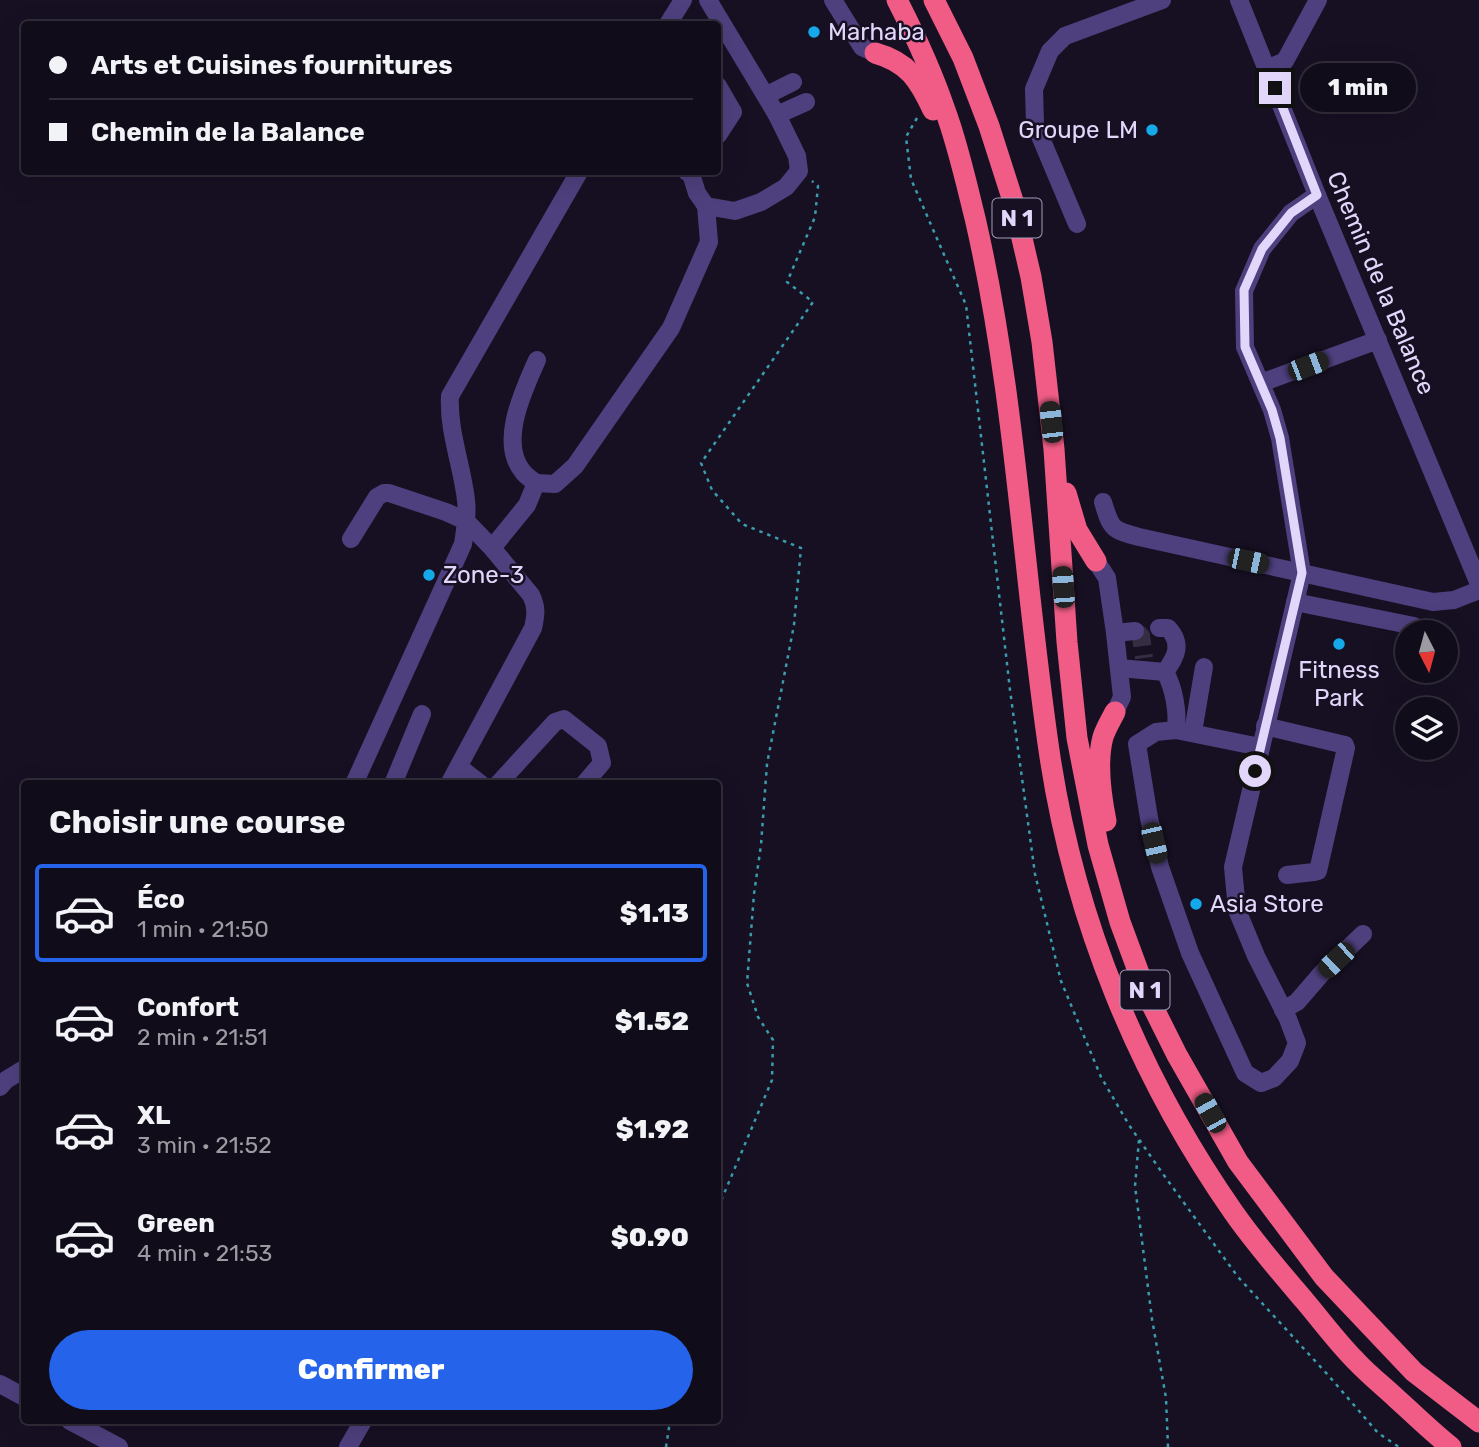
<!DOCTYPE html>
<html lang="fr">
<head>
<meta charset="utf-8">
<style>
  :root { --surface:#110c1a; --page:#1e1a27; --text:#f1f3f6; --muted:#9c9ba2; --line:#302c39; --accent:#2563eb }
  body { margin:0; font-family:Rubik,sans-serif; background:var(--page); color:var(--text); height:100vh; display:flex; flex-direction:column; font-size:26px; white-space:nowrap }
  * { box-sizing:border-box; margin:0 }
  p { font-size:23px; color:var(--muted) }
  .icon { flex:none; width:38px; height:38px; fill:none; stroke:currentColor; stroke-width:2; stroke-linecap:round; stroke-linejoin:round }
  .map { position:relative; flex:1; overflow:hidden }
  .panel { position:absolute; left:21px; top:780px; width:700px; height:644px; display:flex; flex-direction:column; background:var(--surface); border-radius:7px; box-shadow:0 7px 28px #0002,0 0 0 2px var(--line) }
  .panel>* { flex:none }
  .banner { position:absolute; left:21px; top:21px; width:700px; height:154px; border-radius:7px; box-shadow:0 7px 28px #0002,0 0 0 2px var(--line); display:grid; align-content:center; height:154px; padding:0 28px; background:var(--surface) }
  .needle { width:46px; rotate:174deg }
  .controls { position:absolute; left:1395px; top:620px; display:grid; gap:14px }
  .controls a { display:grid; place-items:center; width:63px; height:63px; border-radius:50%; background:var(--surface); box-shadow:0 7px 28px #0002,0 0 0 2px var(--line); font-size:35px }
  .end { position:absolute; width:32px; height:32px; margin:-16px; border:9px solid #e2d6fb; background:#111; box-shadow:0 0 0 4px #111 }
  .from { border-radius:50% }
  .bubble { position:absolute; height:49px; border-radius:24px; background:var(--surface); box-shadow:0 7px 28px #0002,0 0 0 2px var(--line); font-size:23px; font-weight:800; line-height:49px; text-align:center }
  .car { position:absolute; width:21px; height:42px; margin:-21px -10px; border-radius:9px; box-shadow:0 0 5px 2px #0007; background:linear-gradient(#222 24%,#8ab4d8 0 40%,#222 0 76%,#8ab4d8 0 86%,#222 0) }
  .banner b { display:flex; align-items:center; gap:24px; height:66px; font-size:26px }
  .banner b+b { border-top:2px solid var(--line) }
  .banner i { width:18px; height:18px; background:var(--text) }
  ul { padding:0; list-style:none }
  li { display:flex; align-items:center; gap:21px; height:98px; margin:0 14px 10px; padding:0 14px; border:4px solid transparent; border-radius:7px }
  li div { flex:1 }
  li b { display:block; font-size:26px }
  li em { font-style:normal; font-weight:800 }
  li.selected { border-color:var(--accent) }
  li>.icon { width:63px; height:63px; stroke-width:1.5 }
  h2 { padding:0 28px; font-size:32px; line-height:84px }
  .action { display:flex; gap:14px; margin-top:auto; padding:14px 28px }
  .action a { flex:1; height:80px; border-radius:42px; background:var(--accent); color:#fff; font-size:28px; font-weight:800; line-height:80px; text-align:center }
  .map>svg:first-child { display:block }
  .lines { fill:none; stroke-linecap:round; stroke-linejoin:round }
  .minor-tunnel { stroke:#352e43; stroke-width:18; stroke-dasharray:18 9; stroke-linecap:butt }
  .path { stroke:#3a9cac; stroke-width:2.5; stroke-dasharray:3.5 5; stroke-linecap:butt }
  .minor { stroke:#4e407e; stroke-width:18 }
  .highway { stroke:#f05c86; stroke-width:21 }
  .route { stroke:#e2d6fb; stroke-width:9 }
  .poi-dot { fill:#15a9e9; stroke:#171023; stroke-width:2.5 }
  .labels { text-anchor:middle; dominant-baseline:central; stroke-width:5; stroke-linejoin:round; paint-order:stroke }
  .shield { fill:#171023; stroke:#a59bba; stroke-width:2 }
  .shield-label { font-size:23px; font-weight:bold; fill:#e2d6fb }
  .poi-label { font-size:24px; fill:#e2d6fb; stroke:#171023; text-anchor:start }
  .street-label { font-size:24px; fill:#e2d6fb; stroke:#171023 }
</style>
</head>
<body>
<div class="map">
<svg width="1479" height="1447" viewBox="0 0 1479 1447">
  <rect width="100%" height="100%" fill="#171023"/>
  <g class="lines">
    <path class="minor-tunnel" d="M1135,631L1141,636L1144,658"/>
    <g class="path">
      <path d="M917,118L906,137L911,179L966,305L1010,690L1035,874L1061,981L1101,1077L1129,1125L1163,1174L1238,1277L1328,1375L1378,1433L1399,1447"/>
      <path d="M1139,1140L1135,1186L1152,1319L1166,1398L1168,1447"/>
      <path d="M718,1208L772,1080L773,1040L758,1017L747,983L754,894L761,845L767,764L794,625L801,548L742,524L712,490L701,463L813,302L787,282L815,217L818,186L812,181"/>
      <path d="M666,1447L670,1421"/>
    </g>
    <g class="minor">
      <path d="M833,0L862,47L875,53"/>
      <path d="M1239,0L1317,195L1479,584"/>
      <path d="M668,24L683,0"/>
      <path d="M1267,69L1285,61L1318,0"/>
      <path d="M718,86L733,112L718,135"/>
      <path d="M767,95L793,82"/>
      <path d="M777,115L806,102"/>
      <path d="M687,172L691,174L697,193L706,206"/>
      <path d="M1077,224L1035,124L1034,89L1050,51L1065,36L1162,0"/>
      <path d="M1261,383L1378,340"/>
      <path d="M536,483L555,484L575,466L671,328L709,242L706,206L735,211L761,202L786,187L799,171L797,156L777,115L708,0"/>
      <path d="M1103,502C1111,529 1112,530 1139,537L1433,602L1454,600L1479,590"/>
      <path d="M351,539L377,497L384,493H389L446,512L466,521L492,548L531,595C537,607 536,615 533,628L449,784"/>
      <path d="M492,548L527,505L536,483C532,480 526,476 523,472C498,442 524,390 537,360"/>
      <path d="M1096,561L1107,578L1115,633L1122,697L1115,712"/>
      <path d="M1295,602L1414,626"/>
      <path d="M1159,628H1168C1183,644 1176,657 1165,672"/>
      <path d="M1115,633L1135,631"/>
      <path d="M1119,668L1165,672C1174,688 1178,711 1176,730"/>
      <path d="M1265,726L1345,745L1346,748L1318,871L1314,872L1287,875"/>
      <path d="M1193,732L1204,667"/>
      <path d="M1260,747L1176,730L1156,732L1137,744L1149,818L1160,867L1190,953L1245,1073L1261,1083L1274,1078L1290,1061L1297,1043L1288,1019L1256,956L1237,910L1233,867L1302,573L1280,438L1272,410L1245,347L1244,291L1262,249L1291,213L1317,195"/>
      <path d="M459,767L481,784"/>
      <path d="M354,784L463,544C465,530 468,515 466,500C462,465 448,431 450,396L579,172"/>
      <path d="M393,784L422,714"/>
      <path d="M498,784L555,722L564,719L598,746L602,763L584,784"/>
      <path d="M1283,1010L1297,1002L1322,973L1363,934"/>
      <path d="M0,1087L6,1080L24,1069"/>
      <path d="M0,1384L24,1397"/>
      <path d="M70,1421L119,1447"/>
      <path d="M348,1447L363,1421"/>
    </g>
    <g class="highway">
      <path d="M897,0C915,35 932,72 945,110C958,145 966,182 975,218C1016,395 1023,577 1050,757C1075,921 1139,1077 1234,1213C1255,1243 1280,1272 1304,1300C1321,1320 1337,1342 1356,1361C1368,1374 1383,1386 1397,1399C1415,1415 1432,1432 1451,1447"/>
      <path d="M934,0L963,58L989,126L1014,204L1031,277L1042,342L1054,449L1067,642L1077,738L1098,845L1120,922L1147,995L1177,1055L1238,1162L1324,1277L1414,1372L1479,1422"/>
      <path d="M875,53C908,62 919,80 933,110"/>
      <path d="M1066,493L1077,530L1096,561"/>
      <path d="M1106,821C1101,796 1096,763 1103,737C1106,728 1111,720 1115,712"/>
    </g>
  </g>
  <g class="lines">
    <path class="route" d="M1255,771L1302,573L1280,438L1272,410L1245,347L1244,290L1262,249L1291,213L1317,195L1275,88"/>
  </g>
  <g class="poi-dot">
    <circle cx="814" cy="32" r="7"/>
    <circle cx="1152" cy="130" r="7"/>
    <circle cx="429" cy="575" r="7"/>
    <circle cx="1339" cy="644" r="7"/>
    <circle cx="1196" cy="904" r="7"/>
  </g>
  <g class="labels">
    <g class="shield">
      <rect x="992.5" y="198.5" width="49" height="39" rx="5"/>
      <rect x="1120.5" y="970.5" width="49" height="39" rx="5"/>
    </g>
    <g class="shield-label">
      <text x="1017" y="218">N 1</text>
      <text x="1145" y="990">N 1</text>
    </g>
    <g class="poi-label">
      <text x="828" y="32">Marhaba</text>
      <text x="1138" y="130" text-anchor="end">Groupe LM</text>
      <text x="443" y="575">Zone-3</text>
      <text x="1339" y="670" text-anchor="middle">Fitness<tspan x="1339" dy="28">Park</tspan></text>
      <text x="1210" y="904">Asia Store</text>
    </g>
    <g class="street-label">
      <text transform="translate(1381 283) rotate(67)">Chemin de la Balance</text>
    </g>
  </g>
</svg>
<div class="controls">
<a><svg class="needle" viewBox="-14 -14 28 28"><path d="M0-13l5 13h-10z" fill="#e53935"/><path d="M0 13l5-13h-10z" fill="#9c9ba2"/></svg></a>
<a><svg class="icon" aria-label="layers" viewBox="0 0 24 24"><path d="M12 4l9 5-9 5-9-5zM3 14l9 5 9-5"/></svg></a>
</div>
<i class="end from" style="left:1255px;top:771px"></i>
<i class="end" style="left:1275px;top:88px"></i>
<div class="bubble" style="left:1300px;top:63px;width:116px">1 min</div>
<i class="car" style="left:1308px;top:366px;rotate:69deg"></i>
<i class="car" style="left:1051px;top:422px;rotate:354deg"></i>
<i class="car" style="left:1248px;top:561px;rotate:102deg"></i>
<i class="car" style="left:1063px;top:587px;rotate:356deg"></i>
<i class="car" style="left:1154px;top:843px;rotate:167deg"></i>
<i class="car" style="left:1336px;top:960px;rotate:227deg"></i>
<i class="car" style="left:1210px;top:1113px;rotate:331deg"></i>
<div class="banner">
<b><i class="from"></i>Arts et Cuisines fournitures</b>
<b><i></i>Chemin de la Balance</b>
</div>
<section class="panel">
<h2>Choisir une course</h2>
<ul>
<li class="selected"><svg class="icon" aria-label="car" viewBox="0 0 24 24"><path d="M5 17H2v-5l4-1 3-4h7l3 4 3 1v5h-3M9 17h6M6 11h13"/><circle cx="7" cy="17" r="2"/><circle cx="17" cy="17" r="2"/></svg><div><b>Éco</b><p>1 min · 21:50</p></div><em>$1.13</em></li>
<li><svg class="icon" aria-label="car" viewBox="0 0 24 24"><path d="M5 17H2v-5l4-1 3-4h7l3 4 3 1v5h-3M9 17h6M6 11h13"/><circle cx="7" cy="17" r="2"/><circle cx="17" cy="17" r="2"/></svg><div><b>Confort</b><p>2 min · 21:51</p></div><em>$1.52</em></li>
<li><svg class="icon" aria-label="car" viewBox="0 0 24 24"><path d="M5 17H2v-5l4-1 3-4h7l3 4 3 1v5h-3M9 17h6M6 11h13"/><circle cx="7" cy="17" r="2"/><circle cx="17" cy="17" r="2"/></svg><div><b>XL</b><p>3 min · 21:52</p></div><em>$1.92</em></li>
<li><svg class="icon" aria-label="car" viewBox="0 0 24 24"><path d="M5 17H2v-5l4-1 3-4h7l3 4 3 1v5h-3M9 17h6M6 11h13"/><circle cx="7" cy="17" r="2"/><circle cx="17" cy="17" r="2"/></svg><div><b>Green</b><p>4 min · 21:53</p></div><em>$0.90</em></li>
</ul>
<div class="action"><a>Confirmer</a></div>
</section>
</div>
</body>
</html>
